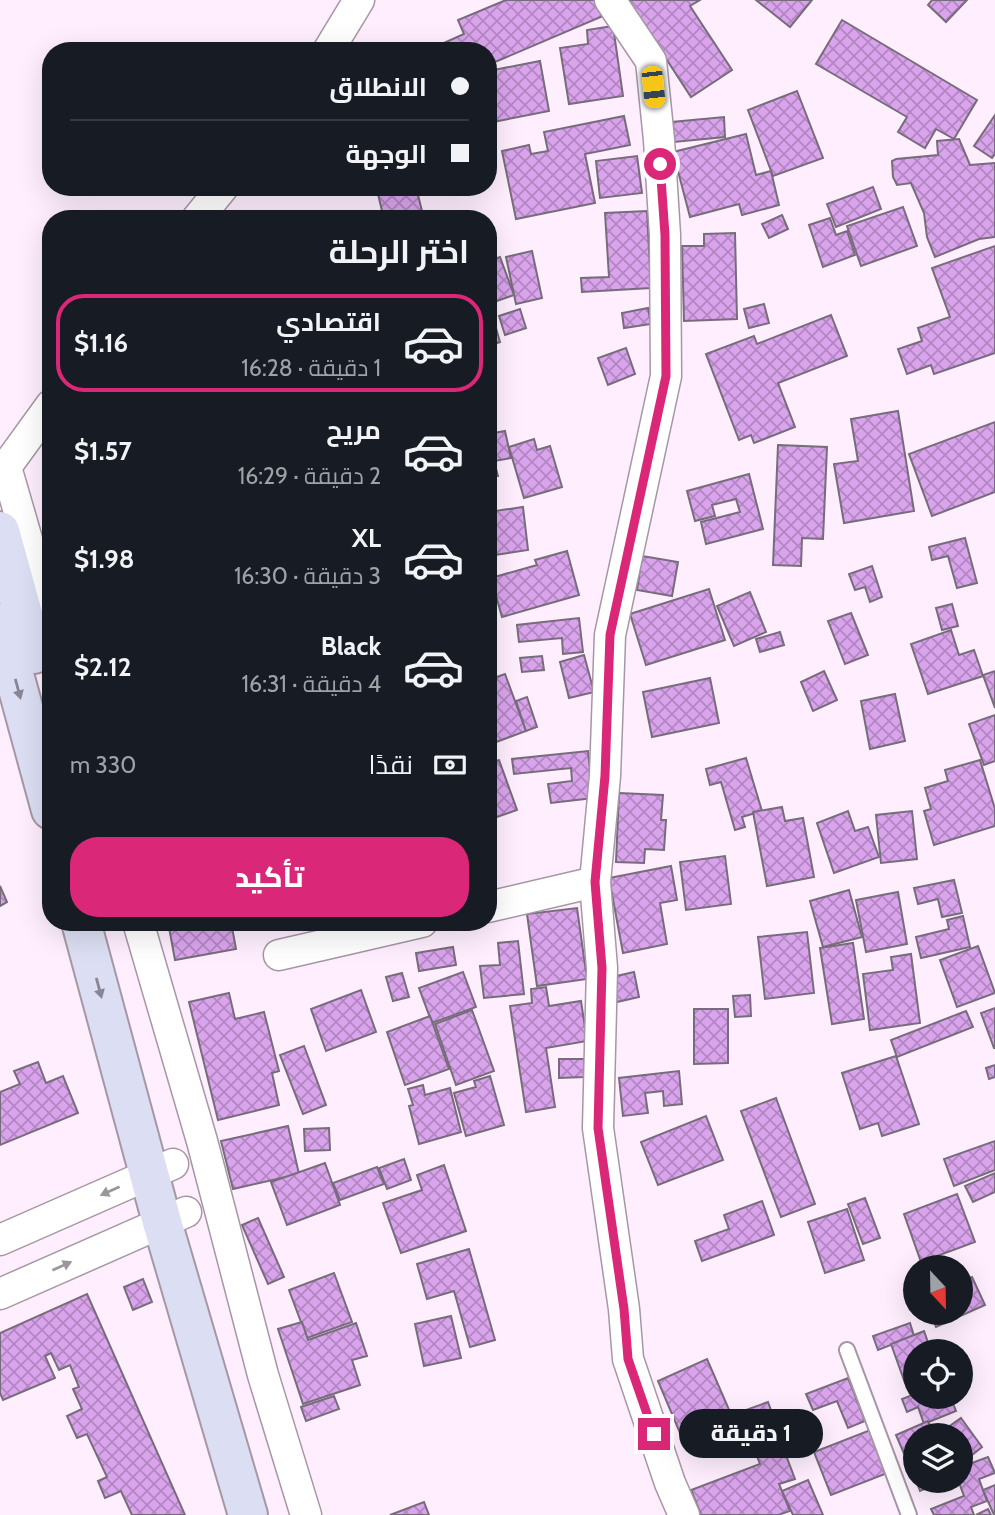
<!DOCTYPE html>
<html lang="ar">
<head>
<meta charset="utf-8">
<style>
  :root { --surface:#171b24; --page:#20242c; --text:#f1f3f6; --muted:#9ea1a6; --line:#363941; --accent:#db2777 }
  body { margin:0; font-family:Cabin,Cairo,sans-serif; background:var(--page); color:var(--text); direction:rtl; height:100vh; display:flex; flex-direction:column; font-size:26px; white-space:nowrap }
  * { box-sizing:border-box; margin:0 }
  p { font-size:23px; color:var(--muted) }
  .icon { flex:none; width:38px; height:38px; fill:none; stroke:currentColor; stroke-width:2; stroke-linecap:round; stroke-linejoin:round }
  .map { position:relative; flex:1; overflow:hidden; direction:ltr }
  .sheet { position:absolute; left:42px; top:210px; width:455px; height:721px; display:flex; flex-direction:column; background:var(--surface); border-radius:28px; box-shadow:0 7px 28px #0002; direction:rtl }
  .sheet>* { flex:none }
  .top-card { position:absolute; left:42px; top:42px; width:455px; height:154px; border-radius:28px; box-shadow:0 7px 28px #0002; direction:rtl; display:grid; align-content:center; height:154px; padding:0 28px; background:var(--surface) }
  .needle { width:46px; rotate:158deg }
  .tools { position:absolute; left:903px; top:1255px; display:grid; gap:14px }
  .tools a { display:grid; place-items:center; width:70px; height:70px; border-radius:50%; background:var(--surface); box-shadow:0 7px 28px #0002; font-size:35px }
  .end { position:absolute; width:32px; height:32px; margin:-16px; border:9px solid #db2777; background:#fff; box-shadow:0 0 0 4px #fff }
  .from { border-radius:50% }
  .bubble { position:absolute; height:49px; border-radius:24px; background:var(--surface); box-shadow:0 7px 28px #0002; font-size:23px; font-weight:800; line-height:49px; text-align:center; direction:rtl }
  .car { position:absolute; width:21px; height:42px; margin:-21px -10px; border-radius:9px; box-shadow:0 0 5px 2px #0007; background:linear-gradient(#f5c518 24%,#345 0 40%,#f5c518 0 76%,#345 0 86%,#f5c518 0) }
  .top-card b { display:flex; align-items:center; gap:24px; height:66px; font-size:26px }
  .top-card b+b { border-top:2px solid var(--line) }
  .top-card i { width:18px; height:18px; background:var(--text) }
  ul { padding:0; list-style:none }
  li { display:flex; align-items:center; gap:21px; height:98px; margin:0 14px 10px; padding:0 14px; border:4px solid transparent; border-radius:28px }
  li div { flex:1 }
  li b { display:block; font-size:26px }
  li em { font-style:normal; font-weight:800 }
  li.on { border-color:var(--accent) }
  li>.icon { width:63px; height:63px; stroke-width:1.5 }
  h2 { padding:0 28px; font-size:32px; line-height:84px }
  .pay { display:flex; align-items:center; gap:18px; height:77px; padding:0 28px; font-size:26px }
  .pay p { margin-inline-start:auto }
  .cta { display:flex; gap:14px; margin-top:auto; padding:14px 28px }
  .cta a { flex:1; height:80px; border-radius:28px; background:var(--accent); color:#fff; font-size:28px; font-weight:800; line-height:80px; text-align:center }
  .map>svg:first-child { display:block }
  .building { fill:url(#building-cross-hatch); stroke:#776c7b; stroke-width:2 }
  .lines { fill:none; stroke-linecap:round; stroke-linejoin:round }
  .lane-casing { stroke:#a697a5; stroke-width:18 }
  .street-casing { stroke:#a697a5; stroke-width:33 }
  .secondary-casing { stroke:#a697a5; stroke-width:42 }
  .lane { stroke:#fff; stroke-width:14 }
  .street { stroke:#fff; stroke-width:30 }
  .secondary { stroke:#dcdef3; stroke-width:38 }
  .oneway { fill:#888694 }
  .oneway2 { fill:#9a969a }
  .route { stroke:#db2777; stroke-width:9 }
</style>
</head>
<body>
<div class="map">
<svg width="995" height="1515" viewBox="0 0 995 1515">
  <defs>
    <pattern id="building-cross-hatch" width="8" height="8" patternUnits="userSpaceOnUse" patternTransform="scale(1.75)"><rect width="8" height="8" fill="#daa4ed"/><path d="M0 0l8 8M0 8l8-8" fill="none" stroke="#b286c1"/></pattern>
  </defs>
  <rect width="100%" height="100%" fill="#feeefe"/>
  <g class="building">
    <path d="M506,0H596L603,16L488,65V51H426L464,34L458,20Z"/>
    <path d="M628,0H700L690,6L732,70L691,97Z"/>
    <path d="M756,0H812L790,27Z"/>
    <path d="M932,0H967L946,22L928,5Z"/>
    <path d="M842,20L977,100L954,139L936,129L925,148L898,132L907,117L816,64Z"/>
    <path d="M613,26L623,96L569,104L560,48L588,44L587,30Z"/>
    <path d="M540,61L549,111L488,123V107L495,106L488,71Z"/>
    <path d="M797,91L823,158L773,176L748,110Z"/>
    <path d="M995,115V154L992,158L974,146Z"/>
    <path d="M624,116L630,145L585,154L595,203L516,219L502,151L529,145L531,154L548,151L544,132Z"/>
    <path d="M724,117L725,137L674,142L672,122Z"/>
    <path d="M746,134L756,175L771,171L779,205L742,215L739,204L690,217L673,152Z"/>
    <path d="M959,139L970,165L995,163V237L979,239L935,257L927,237L924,213L911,183L897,185L893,177L892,161L896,159L938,155L937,141Z"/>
    <path d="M637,156L642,193L600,198L596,161Z"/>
    <path d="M390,187H416L424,219H384L377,190Z"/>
    <path d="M873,187L881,209L836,227L827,204Z"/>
    <path d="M903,207L917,246L861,266L847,226Z"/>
    <path d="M647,211L651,288L582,292L581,278L609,277L605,213Z"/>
    <path d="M782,215L788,229L769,238L762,224Z"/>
    <path d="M830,218L836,235L847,231L855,255L823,267L809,225Z"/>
    <path d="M735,233L737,319L684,321L682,246H704V234Z"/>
    <path d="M995,246V353L934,374L931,365L907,374L898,349L922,341L918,328L950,317L932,268Z"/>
    <path d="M532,251L542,298L516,304L506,257Z"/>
    <path d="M500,257L514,295L488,304V282L490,281L488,275V261Z"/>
    <path d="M764,304L769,323L749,328L744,309Z"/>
    <path d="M490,307L500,342L488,346V308Z"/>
    <path d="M648,308L651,324L624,328L622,313Z"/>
    <path d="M520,309L526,328L505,335L499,316Z"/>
    <path d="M831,315L847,356L778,383L795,427L754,443L751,435L739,440L706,354L754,336L757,344Z"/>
    <path d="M626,348L635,374L608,385L598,358Z"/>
    <path d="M898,411L914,511L844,523L834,464L858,461L851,419Z"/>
    <path d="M995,422V492L932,516L909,454Z"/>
    <path d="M505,431L511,458L494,461L498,476L488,478V434Z"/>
    <path d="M534,439L537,450L550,446L562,487L524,498L509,447Z"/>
    <path d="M778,445L827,447L823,539L802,538L801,566L773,565Z"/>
    <path d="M749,474L763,529L706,544L701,522L740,512L736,499L712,505L715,516L695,521L687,491Z"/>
    <path d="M523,507L528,550L488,556V512Z"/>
    <path d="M965,538L977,583L957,588L948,556L932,560L929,547Z"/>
    <path d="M567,551L579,595L502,617L491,578L537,565L535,560Z"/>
    <path d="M642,556L678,562L672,596L637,590Z"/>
    <path d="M872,566L882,597L870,602L865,587L855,590L849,574Z"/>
    <path d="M709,589L725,640L646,665L630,614Z"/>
    <path d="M750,592L766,632L734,646L717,606Z"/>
    <path d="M952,604L958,626L942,630L936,608Z"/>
    <path d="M851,613L868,655L845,664L828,621Z"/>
    <path d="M579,618L583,652L563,654L562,638L519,642L517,625Z"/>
    <path d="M951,630L959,655L974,650L983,676L928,694L911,644Z"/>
    <path d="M780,632L784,645L760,652L756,639Z"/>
    <path d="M584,655L594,692L569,698L560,662Z"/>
    <path d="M542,656L544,670L522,672L520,658Z"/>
    <path d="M824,671L837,700L813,711L801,682Z"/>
    <path d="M995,671V708L983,675Z"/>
    <path d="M505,674L526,731L488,745V680Z"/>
    <path d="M710,678L719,723L652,737L643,692Z"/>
    <path d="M895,694L905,741L870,749L861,701Z"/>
    <path d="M527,697L537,727L526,731L516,701Z"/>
    <path d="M995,715V761L984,765L969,724Z"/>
    <path d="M588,751L593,798L551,803L548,784L572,781L571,768L514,774L512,759Z"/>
    <path d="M746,758L762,811L742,817L745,827L735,830L721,782L710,785L706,769Z"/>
    <path d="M499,760L517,810L497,817L488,792V764Z"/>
    <path d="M980,760L995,809V826L934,845L924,811L931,809L925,788L948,781L945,770Z"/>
    <path d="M619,793L663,795L661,820H666L664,850L645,849L644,863L616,862Z"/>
    <path d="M782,807L785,821L803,818L814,877L767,886L753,812Z"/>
    <path d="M848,811L855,831L868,827L879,857L834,873L817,823Z"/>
    <path d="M912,811L917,859L881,863L876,815Z"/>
    <path d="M725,856L731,904L686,910L680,862Z"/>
    <path d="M671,866L677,900L660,903L667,944L623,953L609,878Z"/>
    <path d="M954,880L962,913L942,917L938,899L918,904L914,888Z"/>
    <path d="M0,886L7,902L0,906Z"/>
    <path d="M849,890L862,937L823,947L810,901Z"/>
    <path d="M898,892L907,944L866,952L856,900Z"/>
    <path d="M577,908L587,979L537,986L527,914Z"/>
    <path d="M963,916L970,947L921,958L916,937L949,929L947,920Z"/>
    <path d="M168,922H231L236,949L175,960Z"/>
    <path d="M807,932L814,993L765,999L758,937Z"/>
    <path d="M518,941L524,994L484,998L480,966L500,965L498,943Z"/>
    <path d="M853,943L864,1019L832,1024L820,948Z"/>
    <path d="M978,946L995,993L957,1007L940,960Z"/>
    <path d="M453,947L456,965L419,971L416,953Z"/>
    <path d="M911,954L920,1023L870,1030L863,974L893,970L891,957Z"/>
    <path d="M463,972L476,1007L432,1023L419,988Z"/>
    <path d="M634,972L639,997L617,1002L612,977Z"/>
    <path d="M402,973L409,997L393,1001L386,977Z"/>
    <path d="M546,987L549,1006L581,1001L587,1041L546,1048L555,1107L526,1112L510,1006L532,1003L531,989Z"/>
    <path d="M361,990L376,1032L326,1051L311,1009Z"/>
    <path d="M229,993L235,1019L264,1012L279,1071L272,1073L279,1105L218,1120L189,1002Z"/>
    <path d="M750,995L751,1016L735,1017L733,996Z"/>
    <path d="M995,1008V1048H994L981,1013Z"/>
    <path d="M694,1009H728V1063L694,1064Z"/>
    <path d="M472,1010L494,1071L456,1085L435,1024Z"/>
    <path d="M966,1011L973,1027L897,1057L891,1040Z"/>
    <path d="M430,1016L449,1069L405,1085L387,1032Z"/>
    <path d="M304,1046L326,1105L303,1114L280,1055Z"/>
    <path d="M896,1056L919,1124L882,1136L878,1123L860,1129L842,1073Z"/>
    <path d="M559,1059H584V1077L559,1078Z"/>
    <path d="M38,1062L46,1083L63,1076L78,1113L0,1145V1092L20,1084L14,1071Z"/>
    <path d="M995,1065V1077L989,1079L986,1068Z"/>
    <path d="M679,1071L682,1104L664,1106L663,1091L645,1093L648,1113L623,1116L619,1078Z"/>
    <path d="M490,1076L504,1125L466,1136L454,1093L476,1087L474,1081Z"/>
    <path d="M423,1085L425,1095L450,1088L461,1132L419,1144L409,1106L413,1105L408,1089Z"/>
    <path d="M776,1098L815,1204L781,1217L741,1111Z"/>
    <path d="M706,1116L723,1160L658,1185L641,1142Z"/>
    <path d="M288,1126L299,1174L233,1189L221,1141Z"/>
    <path d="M329,1128L330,1150L305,1151L304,1129Z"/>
    <path d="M995,1141V1170L954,1186L944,1159Z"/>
    <path d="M404,1159L411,1180L387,1189L379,1168Z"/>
    <path d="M325,1163L340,1205L287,1225L271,1182Z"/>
    <path d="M444,1165L466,1231L401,1253L383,1203L422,1190L417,1175Z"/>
    <path d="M377,1167L384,1184L340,1200L333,1183Z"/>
    <path d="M995,1173V1192L973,1202L965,1186Z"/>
    <path d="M957,1194L975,1242L921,1262L904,1214Z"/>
    <path d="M865,1198L880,1238L863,1244L848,1204Z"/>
    <path d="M762,1201L774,1235L702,1261L695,1241L729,1229L724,1215Z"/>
    <path d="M847,1209L864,1260L825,1273L808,1222Z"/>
    <path d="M258,1218L284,1277L268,1284L242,1225Z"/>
    <path d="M469,1249L495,1340L470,1347L454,1291L427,1299L417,1264Z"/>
    <path d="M334,1273L352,1322L307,1338L289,1290Z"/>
    <path d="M972,1277L985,1305L936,1327L930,1312H961V1282Z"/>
    <path d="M143,1279L152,1302L133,1310L124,1287Z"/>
    <path d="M87,1294L185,1515H132L121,1491L105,1498L98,1481L107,1477L87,1434L77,1438L67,1416L82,1409L73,1389L79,1387L70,1365L59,1370L51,1353L45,1356L55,1378L3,1400L0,1393V1333Z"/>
    <path d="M451,1316L461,1358L424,1366L415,1324Z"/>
    <path d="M302,1322L308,1340L356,1323L367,1356L352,1360L360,1385L303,1404L278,1329Z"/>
    <path d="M910,1323L914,1336L878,1350L873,1336Z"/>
    <path d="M924,1331L931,1351H915V1379L905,1383L891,1344Z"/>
    <path d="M707,1359L730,1412L680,1433L658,1381Z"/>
    <path d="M848,1378L865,1421L848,1428L837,1401L813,1410L806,1394Z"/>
    <path d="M915,1394V1396H950L956,1411L924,1424L918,1407L907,1412L902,1399Z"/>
    <path d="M334,1396L339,1409L306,1421L301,1407Z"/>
    <path d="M768,1402L779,1432L754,1441L743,1411Z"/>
    <path d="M961,1418L982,1447L967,1459L961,1451V1435H937Z"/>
    <path d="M928,1421L934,1435H915V1479L896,1435Z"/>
    <path d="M873,1429L890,1472L831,1495L814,1452Z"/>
    <path d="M778,1434L795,1479L779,1484L790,1511L778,1515H697L696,1513L700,1512L691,1490L760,1464L752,1444Z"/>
    <path d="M988,1457L995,1473L979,1479L987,1501L971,1507L974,1515H934L931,1509L964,1496L958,1480H961V1467Z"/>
    <path d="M808,1480L823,1515H793L782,1491Z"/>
    <path d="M916,1480H945L920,1491Z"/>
    <path d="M995,1485V1515H994L983,1490Z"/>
    <path d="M424,1502L429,1515H390Z"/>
    <path d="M988,1509L991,1515H976Z"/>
  </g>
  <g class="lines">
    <g class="lane-casing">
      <path id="lane" d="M847,1350L909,1515"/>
    </g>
    <g class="street-casing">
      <g id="street">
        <path d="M610,0L651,61L659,140L665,235L666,376L610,635L605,776L595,882L602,968L598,1128L624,1309L628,1359L670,1483L684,1515"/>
        <path d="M328,51L359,0"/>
        <path d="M197,219L223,187"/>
        <path d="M51,405L6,467L51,622"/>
        <path d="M488,907L595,882"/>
        <path d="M138,922L202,1141L263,1375L306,1515"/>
        <path d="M279,955L422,922"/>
        <path d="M0,1240L173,1164"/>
        <path d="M0,1294L186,1212"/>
      </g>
    </g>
    <g class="secondary-casing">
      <g id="secondary">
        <path d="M0,531L34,654"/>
        <path d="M0,623L51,810"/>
        <path d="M81,922L162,1222L248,1515"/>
      </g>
    </g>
    <use href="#lane" class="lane"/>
    <use href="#street" class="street"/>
    <use href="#secondary" class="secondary"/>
  </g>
  <defs><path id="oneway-solid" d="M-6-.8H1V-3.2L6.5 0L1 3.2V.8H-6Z" transform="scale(1.75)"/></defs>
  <g class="oneway">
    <use href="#oneway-solid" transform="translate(18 689) rotate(75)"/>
    <use href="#oneway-solid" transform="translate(99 988) rotate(75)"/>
  </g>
  <g class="oneway2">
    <use href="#oneway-solid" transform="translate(110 1191) rotate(156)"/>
    <use href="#oneway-solid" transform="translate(62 1266) rotate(-24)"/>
  </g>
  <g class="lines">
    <path class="route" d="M654,1434L628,1359L624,1309L598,1128L602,968L595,882L605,776L610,635L666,376L665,235L660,164"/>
  </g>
</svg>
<div class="tools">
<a><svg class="needle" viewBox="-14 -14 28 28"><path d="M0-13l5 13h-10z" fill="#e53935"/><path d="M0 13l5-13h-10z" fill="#9ea1a6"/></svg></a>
<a><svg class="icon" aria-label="locate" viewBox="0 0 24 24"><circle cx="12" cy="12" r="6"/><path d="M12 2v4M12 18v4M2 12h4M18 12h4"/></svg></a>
<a><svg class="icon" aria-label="layers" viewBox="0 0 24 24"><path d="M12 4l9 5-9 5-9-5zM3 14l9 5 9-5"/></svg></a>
</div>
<i class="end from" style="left:660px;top:164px"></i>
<i class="end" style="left:654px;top:1434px"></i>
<div class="bubble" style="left:679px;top:1409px;width:144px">1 دقيقة</div>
<i class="car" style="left:653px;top:87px;rotate:174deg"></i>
<div class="top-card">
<b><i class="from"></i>الانطلاق</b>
<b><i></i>الوجهة</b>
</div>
<section class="sheet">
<h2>اختر الرحلة</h2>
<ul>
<li class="on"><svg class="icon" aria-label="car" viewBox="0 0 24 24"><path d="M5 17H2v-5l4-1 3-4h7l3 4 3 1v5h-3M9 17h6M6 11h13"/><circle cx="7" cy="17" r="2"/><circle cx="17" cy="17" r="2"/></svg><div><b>اقتصادي</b><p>1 دقيقة · 16:28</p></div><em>$1.16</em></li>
<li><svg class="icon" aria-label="car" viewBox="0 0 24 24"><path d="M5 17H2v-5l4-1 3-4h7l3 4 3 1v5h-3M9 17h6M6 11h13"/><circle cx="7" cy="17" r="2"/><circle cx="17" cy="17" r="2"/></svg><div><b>مريح</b><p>2 دقيقة · 16:29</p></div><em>$1.57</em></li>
<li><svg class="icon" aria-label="car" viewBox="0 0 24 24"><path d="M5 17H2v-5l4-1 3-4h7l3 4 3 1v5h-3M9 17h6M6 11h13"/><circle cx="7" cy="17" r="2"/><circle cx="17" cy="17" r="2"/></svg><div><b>XL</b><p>3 دقيقة · 16:30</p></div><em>$1.98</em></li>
<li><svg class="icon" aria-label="car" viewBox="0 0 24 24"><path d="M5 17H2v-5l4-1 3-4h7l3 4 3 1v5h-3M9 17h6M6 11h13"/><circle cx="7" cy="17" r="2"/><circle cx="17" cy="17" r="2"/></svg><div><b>Black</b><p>4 دقيقة · 16:31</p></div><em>$2.12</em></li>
</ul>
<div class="pay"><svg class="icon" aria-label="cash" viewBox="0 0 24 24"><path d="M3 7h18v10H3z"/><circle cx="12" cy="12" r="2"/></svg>نقدًا<p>330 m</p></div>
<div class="cta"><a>تأكيد</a></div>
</section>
</div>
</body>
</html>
